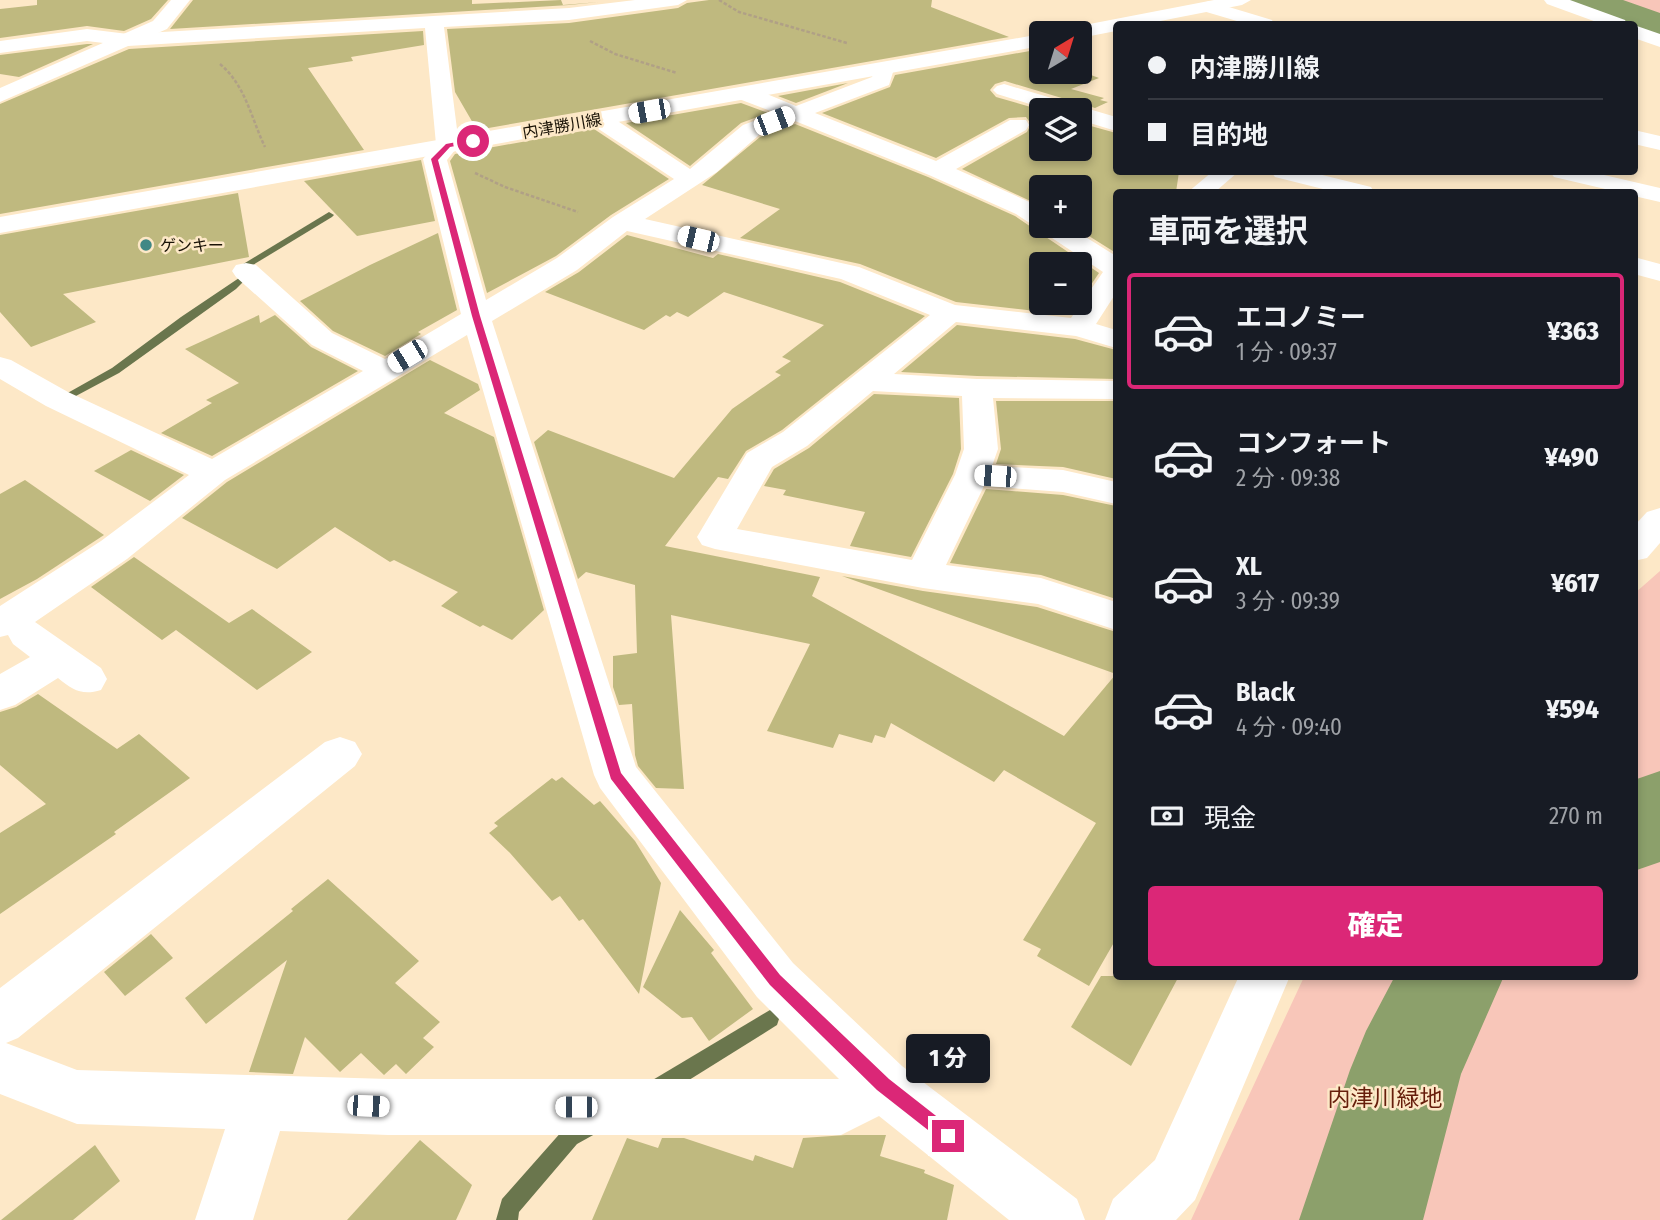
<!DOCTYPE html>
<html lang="ja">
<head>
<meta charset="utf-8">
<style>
  :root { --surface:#171b24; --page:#20242c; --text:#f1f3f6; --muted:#9ea1a6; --line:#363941; --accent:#db2777 }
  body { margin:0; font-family:"Fira Sans Condensed","Noto Sans JP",sans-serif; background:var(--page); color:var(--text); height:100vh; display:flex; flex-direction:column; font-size:26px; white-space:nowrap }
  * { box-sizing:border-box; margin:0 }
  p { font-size:23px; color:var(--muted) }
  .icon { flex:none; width:38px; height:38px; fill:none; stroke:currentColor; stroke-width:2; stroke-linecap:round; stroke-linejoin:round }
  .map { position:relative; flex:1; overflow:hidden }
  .panel { position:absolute; left:1113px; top:189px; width:525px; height:791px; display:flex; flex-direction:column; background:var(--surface); border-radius:7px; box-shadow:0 4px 10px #0003 }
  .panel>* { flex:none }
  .top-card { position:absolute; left:1113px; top:21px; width:525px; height:154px; border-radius:7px; box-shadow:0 4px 10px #0003; display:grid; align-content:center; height:154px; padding:0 35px; background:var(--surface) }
  .needle { width:46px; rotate:38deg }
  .controls { position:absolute; left:1029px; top:21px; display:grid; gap:14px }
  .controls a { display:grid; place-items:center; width:63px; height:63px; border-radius:7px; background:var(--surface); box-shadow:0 4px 10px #0003; font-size:35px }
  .end { position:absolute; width:32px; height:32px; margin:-16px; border:9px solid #db2777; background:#fff; box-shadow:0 0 0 4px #fff }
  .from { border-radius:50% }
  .bubble { position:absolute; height:49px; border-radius:7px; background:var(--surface); box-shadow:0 4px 10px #0003; font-size:23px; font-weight:800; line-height:49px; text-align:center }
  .car { position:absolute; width:21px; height:42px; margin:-21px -10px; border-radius:9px; box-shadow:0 0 5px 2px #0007; background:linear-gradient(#fff 24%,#345 0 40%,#fff 0 76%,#345 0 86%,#fff 0) }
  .top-card b { display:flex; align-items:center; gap:24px; height:66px; font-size:26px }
  .top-card b+b { border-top:2px solid var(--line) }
  .top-card i { width:18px; height:18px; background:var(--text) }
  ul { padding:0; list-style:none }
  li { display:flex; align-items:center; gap:21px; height:116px; margin:0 14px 10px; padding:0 21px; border:4px solid transparent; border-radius:7px }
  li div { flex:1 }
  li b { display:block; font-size:26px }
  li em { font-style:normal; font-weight:800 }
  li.active { border-color:var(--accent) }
  li>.icon { width:63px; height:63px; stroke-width:1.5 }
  h2 { padding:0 35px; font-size:32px; line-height:84px }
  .pay { display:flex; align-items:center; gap:18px; height:77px; padding:0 35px; font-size:26px }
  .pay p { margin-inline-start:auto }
  .action { display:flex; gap:14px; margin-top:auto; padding:14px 35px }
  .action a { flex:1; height:80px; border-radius:7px; background:var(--accent); color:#fff; font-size:28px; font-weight:800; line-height:80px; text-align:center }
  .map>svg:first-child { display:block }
  .green { fill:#f8c6b9 }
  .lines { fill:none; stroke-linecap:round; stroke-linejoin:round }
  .stream { fill:#6a764d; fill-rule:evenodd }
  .river { fill:#8ca06b; fill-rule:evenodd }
  .building { fill:#bfb97f }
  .path { stroke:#b0a086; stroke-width:2.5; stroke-dasharray:3.5 2; stroke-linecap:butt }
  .minor { fill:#fff; fill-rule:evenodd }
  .tertiary { fill:#fff; fill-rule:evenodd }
  .secondary { fill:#fff; fill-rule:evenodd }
  .route { fill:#db2777 }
  .poi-dot { fill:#408885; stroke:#fde8c7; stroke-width:2.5 }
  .labels { text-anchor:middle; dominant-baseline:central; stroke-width:5; stroke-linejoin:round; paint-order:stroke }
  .far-street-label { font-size:16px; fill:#1a1307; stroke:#fde8c7 }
  .far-poi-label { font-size:16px; fill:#1a1307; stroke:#fde8c7; text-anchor:start }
  .near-park-label { font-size:23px; fill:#661e0b; stroke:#fde8c7 }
</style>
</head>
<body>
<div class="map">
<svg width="1660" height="1220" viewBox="0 0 1660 1220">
  <rect width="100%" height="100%" fill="#fde8c7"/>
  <g class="green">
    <path d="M1563,0H1660V37L1635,27L1634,24H1627Z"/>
    <path d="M1660,571V1220H1191L1304,977L1634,976L1635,593Z"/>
  </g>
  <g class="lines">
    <g class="stream">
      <path d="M329,212L334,215L332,217L248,268L240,266Z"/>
      <path d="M239,278L244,281L236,289L119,373L74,397L70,398L64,395L112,368L181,317Z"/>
      <path d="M770,1010L777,1013L779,1019L777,1025L665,1095L658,1098L651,1095L648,1088L651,1081Z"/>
      <path d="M588,1117L595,1120L598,1127L595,1134L577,1144L519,1212L518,1220H496L502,1199L563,1130Z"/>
    </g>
    <g class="river">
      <path d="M1569,0H1623L1660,13V39L1634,31V24C1614,24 1581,18 1569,0Z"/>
      <path d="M1660,771V862L1634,871V780Z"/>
      <path d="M1395,976H1504L1461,1074L1423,1220H1299L1350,1070L1366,1031Z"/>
    </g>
  </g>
  <g class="building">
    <path d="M37,0H168L151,19L124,31L87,26L0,38V9L37,5Z"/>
    <path d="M193,0H472V4L561,0L563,5L599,2L569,5L170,29Z"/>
    <path d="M709,0H932L931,7L1009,37L477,130L455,92L447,29L569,23L678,8L687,3Z"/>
    <path d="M423,31L424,45L351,57L353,61L308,68L364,150L0,214V104L129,49Z"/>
    <path d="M87,44H93L19,77L0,74V55Z"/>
    <path d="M1041,49V72L1080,71L1099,78L1071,89L1104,98L1100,100L1108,102L1095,108L1005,81L995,84L990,90L996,97L1041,110V149H1080V123L1116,133V172H1179L1176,192H1116V253L1073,226H1080V187H1041V206L962,169L1027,132L1031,124L1026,117L1009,118L936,158L822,113L890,87L895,75Z"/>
    <path d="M848,83L796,103L778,96Z"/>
    <path d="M741,103L768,113L741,123L690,166L626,123Z"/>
    <path d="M795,124L928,177L1015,216L1099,273L1080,301V264H1041V303H1078L1070,315L956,302L860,264L740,238L780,209L702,185L760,137Z"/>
    <path d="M594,129L669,179L611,215L556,256L487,293L450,161L455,154Z"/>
    <path d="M421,160L435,221L357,236L304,181Z"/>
    <path d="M238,193L249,257L63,294L96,322L31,347L0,312V235Z"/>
    <path d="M438,233L457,310L418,332L421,334L385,356L333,331L300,301L370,265Z"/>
    <path d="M627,235L713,258L718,254L840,282L925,316L782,430L746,451L728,479L718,477L665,546L820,577L812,596L1064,736L1116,674V939L1089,986L1037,956L1041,949L1023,940L1096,823L1004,770L994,782L891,723L885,738L875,735L872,743L839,734L833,748L767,731L810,644L671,615L684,789L656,788L638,766L635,755L632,704L619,705L613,687V656L637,653L635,585L586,572L578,579L534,442L548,430L674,478L732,409L781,375L775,372L791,361L782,357L824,325L724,292L688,317L677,312L670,317L666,315L644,330L545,292L579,272Z"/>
    <path d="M259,315L260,323L275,315L311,347L358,371L212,456L161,433L212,403L206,400L239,383L185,349Z"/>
    <path d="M957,325L1075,339L1116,350V379L977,376L901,372Z"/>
    <path d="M430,360L478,384L480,390L444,413L494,437L544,610L512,640L483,625L480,627L441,606L458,592L394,560L390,562L335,527L277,569L182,518L227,482Z"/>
    <path d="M874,394L959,398L961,449L953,474L911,557L850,546L865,512L783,495L786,490L764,486L774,469L809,448Z"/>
    <path d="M996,401H1116V479L1063,467L996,464L1001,449Z"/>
    <path d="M131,450L184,475L150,501L94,471Z"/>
    <path d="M25,480L104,535L37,579L0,599V494Z"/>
    <path d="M986,489L1063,495L1116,506V599L1041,575L950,563Z"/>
    <path d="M134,557L229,623L252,609L312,652L257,690L176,630L162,640L91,587Z"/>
    <path d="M842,576L923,591L1037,607L1116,632V674Z"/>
    <path d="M38,694L117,749L139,734L190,778L114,832L116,834L0,914V833L46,804L0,765V712L16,707Z"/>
    <path d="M562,777L594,805L600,801L635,841L661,883L639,994L583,919L579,921L560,896L552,901L510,853L489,833L498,826L494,823L552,778L556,781Z"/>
    <path d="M328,879L419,961L395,983L440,1022L423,1038L434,1047L406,1074L396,1064L384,1075L361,1053L340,1072L305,1037L293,1074L249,1072L287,960L206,1024L185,998L293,911L291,909Z"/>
    <path d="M680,910L714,950L711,953L753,1009L709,1041L692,1017L682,1018L643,987Z"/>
    <path d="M151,934L173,958L125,996L104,972Z"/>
    <path d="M1101,976H1179L1131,1066L1071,1027Z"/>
    <path d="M846,1135H886L880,1156L925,1170L924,1173L954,1185L947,1220H592L627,1138L658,1148L662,1138H684L753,1161L755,1155L793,1168L803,1138Z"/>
    <path d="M420,1140L472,1185L456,1220H347Z"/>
    <path d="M95,1145L120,1181L73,1220H1Z"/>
  </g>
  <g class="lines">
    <g class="path">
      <path d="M719,0L739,12L847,43"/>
      <path d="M590,41L615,54L677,73"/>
      <path d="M220,64C246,86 251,118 265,147"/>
      <path d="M475,173L505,187L578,212"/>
    </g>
    <g class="minor">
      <path d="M635,0H687L678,5L569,20L444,27L459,145L447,160L486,300L557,258L613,217L674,179L591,124L588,119L591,114H607L690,169L743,125L776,113L739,99L736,94L739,89H755L796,106L872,77L877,65H891L894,69L889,85L815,113L936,161L1010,120H1026L1029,125L1026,130L956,169L1034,204L1041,209V226H1068L1116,256V293L1096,324L1116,330V348L1076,336L956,322L894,374L977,379L1116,381V399L993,398L998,449L992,466L1063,470L1116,482V504L1063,492L984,486L946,565L1041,578L1116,602V630L1038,604L923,588L715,549L702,545L697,537L747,453L783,432L930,315L841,279L627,231L577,270L492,321L636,767L793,963L902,1066L1077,1199L1085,1220H1009L879,1116L841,1135H388L280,1131L253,1220H195L225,1129L77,1124L0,1094V988L325,742L340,737L355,742L362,754L355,766L18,1038L6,1043L77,1070L388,1079H839L757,997L600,788L594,775L467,335L225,480L127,559L35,622L101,668L107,679L101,690C82,696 73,690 58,678L15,705L0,710V674L30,657L13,644L8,635L0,637V606L101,541L189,475L46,406L0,379V357L11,360L68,392L212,459L363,371L312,345L236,277L232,271L236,265L246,263L256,265L332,333L385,359L461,314L423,159L436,144L425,28L128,46L87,41L0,53V41L87,29L128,34L569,8ZM795,121L929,175L1016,214L1103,272L1071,318L955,305L859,267L645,219L717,172L759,135ZM873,391L962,396L964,449L955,475L912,560L737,529L772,467L807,446Z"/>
      <path d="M1544,0H1570L1625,20L1627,24H1602L1547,4Z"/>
      <path d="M1209,1L1272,20L1274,24H1247L1203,11L1200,7L1203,3Z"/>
      <path d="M1634,25L1660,34V47L1634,38Z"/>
      <path d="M1004,84L1116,117V131L1080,120V110H1049L997,94L993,90L997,86Z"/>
      <path d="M1634,130L1660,136V150L1634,144Z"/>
      <path d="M1212,172H1238L1215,192H1188Z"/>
      <path d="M1271,172H1310L1371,187L1374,192H1335L1275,177Z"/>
      <path d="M1550,172H1591L1660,188V202L1634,196V192H1618L1554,177Z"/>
      <path d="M1634,257L1660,264V281L1634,274Z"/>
      <path d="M1660,508V543L1647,558L1634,561V526L1647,512Z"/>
      <path d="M1239,976H1290L1195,1200L1176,1220H1105L1113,1199L1155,1160Z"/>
    </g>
    <path class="tertiary" d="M171,0H190L167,29L0,102V88L153,21Z"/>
    <g class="secondary">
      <path d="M1214,0H1251L1242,5L1145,24H1116V31L1080,38V33H1064L1074,27Z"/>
      <path d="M1041,34V46L0,233V217Z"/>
    </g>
  </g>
  <path class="route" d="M473,139L476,142L450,147L438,160L480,316L621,773L780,975L889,1079L954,1130L956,1136L954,1141L948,1144L942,1141L877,1090L770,985L611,779L472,316L431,159L446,144Z"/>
  <circle class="poi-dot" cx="146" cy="245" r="7"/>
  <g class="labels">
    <g class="far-street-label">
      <text transform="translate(562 126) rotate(-10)">内津勝川線</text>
    </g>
    <g class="far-poi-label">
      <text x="160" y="245">ゲンキー</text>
    </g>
    <g class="near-park-label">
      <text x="1385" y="1098">内津川緑地</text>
    </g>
  </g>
</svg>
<div class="controls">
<a><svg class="needle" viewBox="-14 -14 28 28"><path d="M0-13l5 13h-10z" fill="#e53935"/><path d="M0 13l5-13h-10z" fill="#9ea1a6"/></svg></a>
<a><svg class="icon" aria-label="layers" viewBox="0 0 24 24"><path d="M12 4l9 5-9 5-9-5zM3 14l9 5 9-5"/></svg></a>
<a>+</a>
<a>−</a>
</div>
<i class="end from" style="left:473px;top:141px"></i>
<i class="end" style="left:948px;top:1136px"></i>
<div class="bubble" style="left:906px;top:1034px;width:84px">1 分</div>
<i class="car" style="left:649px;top:111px;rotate:260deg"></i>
<i class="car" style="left:774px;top:121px;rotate:69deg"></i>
<i class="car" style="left:698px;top:239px;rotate:283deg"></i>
<i class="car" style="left:407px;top:356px;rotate:239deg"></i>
<i class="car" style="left:995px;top:476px;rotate:274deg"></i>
<i class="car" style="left:368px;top:1106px;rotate:92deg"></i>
<i class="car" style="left:576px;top:1107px;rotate:270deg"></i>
<div class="top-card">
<b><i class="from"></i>内津勝川線</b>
<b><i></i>目的地</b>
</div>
<section class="panel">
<h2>車両を選択</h2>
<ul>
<li class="active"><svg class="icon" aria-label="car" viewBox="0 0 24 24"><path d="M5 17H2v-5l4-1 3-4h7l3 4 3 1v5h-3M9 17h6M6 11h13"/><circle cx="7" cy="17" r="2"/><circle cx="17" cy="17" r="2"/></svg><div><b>エコノミー</b><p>1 分 · 09:37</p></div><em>¥363</em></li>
<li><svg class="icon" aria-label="car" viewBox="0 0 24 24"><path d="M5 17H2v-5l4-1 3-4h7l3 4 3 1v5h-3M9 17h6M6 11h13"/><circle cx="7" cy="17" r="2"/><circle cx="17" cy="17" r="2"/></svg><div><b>コンフォート</b><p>2 分 · 09:38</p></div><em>¥490</em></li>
<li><svg class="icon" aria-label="car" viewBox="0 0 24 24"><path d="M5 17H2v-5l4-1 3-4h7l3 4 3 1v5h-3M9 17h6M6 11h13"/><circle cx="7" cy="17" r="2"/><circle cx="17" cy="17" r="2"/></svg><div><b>XL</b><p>3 分 · 09:39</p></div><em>¥617</em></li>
<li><svg class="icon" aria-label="car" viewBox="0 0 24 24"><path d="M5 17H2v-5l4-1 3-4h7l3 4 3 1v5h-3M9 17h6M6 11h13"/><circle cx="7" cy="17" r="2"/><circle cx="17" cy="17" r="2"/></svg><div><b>Black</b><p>4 分 · 09:40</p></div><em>¥594</em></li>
</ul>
<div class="pay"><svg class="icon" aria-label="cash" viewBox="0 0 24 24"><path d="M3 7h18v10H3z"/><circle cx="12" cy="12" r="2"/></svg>現金<p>270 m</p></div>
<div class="action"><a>確定</a></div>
</section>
</div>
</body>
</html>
